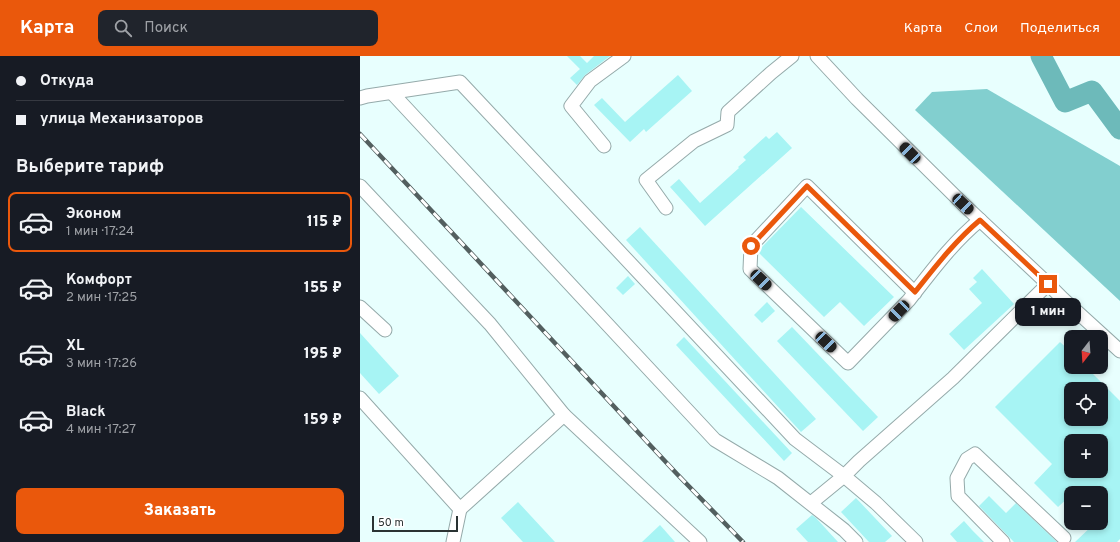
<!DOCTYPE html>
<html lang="ru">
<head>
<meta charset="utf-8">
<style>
  :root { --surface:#171b24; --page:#20242c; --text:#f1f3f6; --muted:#9ea1a6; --line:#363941; --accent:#ea580c }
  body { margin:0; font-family:Overpass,sans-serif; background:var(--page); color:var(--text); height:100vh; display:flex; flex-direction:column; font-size:15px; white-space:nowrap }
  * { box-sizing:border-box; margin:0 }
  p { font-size:13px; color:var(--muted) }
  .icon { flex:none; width:22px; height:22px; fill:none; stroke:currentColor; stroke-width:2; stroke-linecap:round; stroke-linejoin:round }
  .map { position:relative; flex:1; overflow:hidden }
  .drawer { display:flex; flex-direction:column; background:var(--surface); width:360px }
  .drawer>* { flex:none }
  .hud { display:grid; align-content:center; height:88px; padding:0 16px; background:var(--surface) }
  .needle { width:26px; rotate:197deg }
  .tools { position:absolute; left:704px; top:274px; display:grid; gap:8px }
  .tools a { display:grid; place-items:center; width:44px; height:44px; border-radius:8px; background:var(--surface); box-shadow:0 2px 6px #0003; font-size:20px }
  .scale { position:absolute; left:12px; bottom:10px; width:86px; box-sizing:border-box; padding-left:4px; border:2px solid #2a3333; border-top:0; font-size:11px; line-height:14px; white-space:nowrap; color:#2a3333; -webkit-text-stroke:3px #fff; paint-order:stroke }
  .end { position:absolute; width:18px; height:18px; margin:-9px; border:5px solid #ea580c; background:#fff; box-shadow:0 0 0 2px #fff }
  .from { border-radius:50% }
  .bubble { position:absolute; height:28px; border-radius:8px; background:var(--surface); box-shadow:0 2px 6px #0003; font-size:13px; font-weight:800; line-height:28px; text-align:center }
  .car { position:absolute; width:12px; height:24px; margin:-12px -6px; border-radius:5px; box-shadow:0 0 3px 1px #0007; background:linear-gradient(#222 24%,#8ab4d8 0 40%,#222 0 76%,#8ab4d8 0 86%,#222 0) }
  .hud b { display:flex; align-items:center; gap:14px; height:38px; font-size:15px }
  .hud b+b { border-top:1px solid var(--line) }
  .hud i { width:10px; height:10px; background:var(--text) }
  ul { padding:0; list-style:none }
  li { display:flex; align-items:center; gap:12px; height:60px; margin:0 8px 6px; padding:0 8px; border:2px solid transparent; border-radius:8px }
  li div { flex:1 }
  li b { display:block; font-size:15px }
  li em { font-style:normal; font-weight:800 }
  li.active { border-color:var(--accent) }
  li>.icon { width:36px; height:36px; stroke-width:1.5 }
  h2 { padding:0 16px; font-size:18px; line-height:48px }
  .action { display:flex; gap:8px; margin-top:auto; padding:8px 16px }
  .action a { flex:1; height:46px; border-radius:8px; background:var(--accent); color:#fff; font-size:16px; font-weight:800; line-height:46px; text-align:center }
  header { display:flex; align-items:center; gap:24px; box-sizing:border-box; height:56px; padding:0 20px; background:var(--accent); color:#fff }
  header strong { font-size:19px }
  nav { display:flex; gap:22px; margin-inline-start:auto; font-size:14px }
  .search { width:280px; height:36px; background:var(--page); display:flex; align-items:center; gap:10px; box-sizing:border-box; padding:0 14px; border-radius:8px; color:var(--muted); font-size:15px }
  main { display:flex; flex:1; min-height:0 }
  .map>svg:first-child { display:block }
  .forest { fill:#82cfcf }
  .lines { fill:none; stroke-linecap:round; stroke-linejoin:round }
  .river { stroke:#6dbaba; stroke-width:21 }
  .building { fill:#a7f4f4; fill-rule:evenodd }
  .minor-casing { stroke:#95aaaa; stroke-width:15 }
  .minor { stroke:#fff; stroke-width:13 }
  .rail-casing { stroke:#535f5f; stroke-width:4.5 }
  .rail { stroke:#fff; stroke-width:3; stroke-dasharray:9; stroke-linecap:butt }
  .route { stroke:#ea580c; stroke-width:5 }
</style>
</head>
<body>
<header>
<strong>Карта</strong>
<div class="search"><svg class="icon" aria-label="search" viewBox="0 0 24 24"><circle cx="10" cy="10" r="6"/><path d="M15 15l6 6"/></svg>Поиск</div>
<nav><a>Карта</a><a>Слои</a><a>Поделиться</a></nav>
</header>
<main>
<section class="drawer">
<div class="hud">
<b><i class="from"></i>Откуда</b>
<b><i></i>улица Механизаторов</b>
</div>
<h2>Выберите тариф</h2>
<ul>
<li class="active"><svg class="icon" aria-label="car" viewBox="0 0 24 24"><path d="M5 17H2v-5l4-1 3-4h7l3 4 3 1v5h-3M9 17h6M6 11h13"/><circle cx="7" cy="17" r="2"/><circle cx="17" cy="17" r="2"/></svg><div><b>Эконом</b><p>1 мин · 17:24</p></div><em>115 ₽</em></li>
<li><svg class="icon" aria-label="car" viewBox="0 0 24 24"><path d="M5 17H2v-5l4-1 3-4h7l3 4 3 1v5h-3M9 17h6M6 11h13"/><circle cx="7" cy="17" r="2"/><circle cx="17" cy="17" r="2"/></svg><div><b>Комфорт</b><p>2 мин · 17:25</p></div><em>155 ₽</em></li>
<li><svg class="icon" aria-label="car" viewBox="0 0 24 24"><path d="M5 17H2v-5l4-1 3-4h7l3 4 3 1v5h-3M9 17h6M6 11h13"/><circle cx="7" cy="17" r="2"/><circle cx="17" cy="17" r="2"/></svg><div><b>XL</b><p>3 мин · 17:26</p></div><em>195 ₽</em></li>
<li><svg class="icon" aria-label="car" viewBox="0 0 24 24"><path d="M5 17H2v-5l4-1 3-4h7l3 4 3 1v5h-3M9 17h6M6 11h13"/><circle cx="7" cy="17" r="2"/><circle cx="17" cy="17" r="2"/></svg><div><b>Black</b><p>4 мин · 17:27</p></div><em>159 ₽</em></li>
</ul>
<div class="action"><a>Заказать</a></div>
</section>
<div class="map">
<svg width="760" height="486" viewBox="0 0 760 486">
  <rect width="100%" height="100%" fill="#e8fffe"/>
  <path class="forest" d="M627,33L760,110V245L555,54L572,36Z"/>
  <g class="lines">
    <path class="river" d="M681,0L705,46L732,35L760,73"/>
  </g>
  <g class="building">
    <path d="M207,0H220L227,7L234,0H250L225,19L217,29L210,22L220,13Z"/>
    <path d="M318,19L332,35L286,76L284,73L270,86L234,49L242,42L265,66Z"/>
    <path d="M417,76L432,92L345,170L310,131L319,123L340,147L379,112L378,111L386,104L383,101L406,80L409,83Z"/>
    <path d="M441,151L534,241L504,270L480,246L464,261L399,197V194Z"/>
    <path d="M280,171L456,363L441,376L266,184Z"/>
    <path d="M622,213L654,248L604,294L589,278L622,247L609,233L617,226L613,222Z"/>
    <path d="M268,220L275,228L263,239L256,232Z"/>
    <path d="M407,246L415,255L402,267L394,259Z"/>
    <path d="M432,271L518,361L503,375L417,285Z"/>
    <path d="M0,277L39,320L19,338L0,317Z"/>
    <path d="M324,281L432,397L424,405L316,289Z"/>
    <path d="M700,286L711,296V311H726L760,345V483L757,486H715L735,467H741V437H720L716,433L713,437H711V439L698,451L674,427L692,408L635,351ZM711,333H741V363H711ZM711,385H741V415H711Z"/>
    <path d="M629,440L646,457L656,447L697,486H654L619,450Z"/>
    <path d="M496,442L532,480L525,486H509L481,456Z"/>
    <path d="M158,446L195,486H163L141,462Z"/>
    <path d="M452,459L456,462L478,486H448L436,473Z"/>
    <path d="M604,465L612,474L624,486H597L590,478Z"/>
    <path d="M300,469L315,486H282Z"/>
  </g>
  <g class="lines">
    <g class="minor-casing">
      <g id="minor">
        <path d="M457,0L497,43L603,148L688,228L703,243L760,295"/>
        <path d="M32,37L355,384L418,422L484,474L496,486"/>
        <path d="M0,42L7,40L100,26L435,383L484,420L516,447L556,486"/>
        <path d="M244,90L211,50L230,25L264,0"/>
        <path d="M0,130L130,268L204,359L340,486"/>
        <path d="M306,152L286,124L334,85L367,69L368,56L411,17L432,0"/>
        <path d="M555,237L447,130L391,190L390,213L488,307L549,244C571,216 592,187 620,164"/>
        <path d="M0,251L25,274"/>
        <path d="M0,342L100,453L204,359"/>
        <path d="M451,447L484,420L499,405L593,322L688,228"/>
        <path d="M93,486L100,453"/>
        <path d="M643,486L598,440L597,422L607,403L615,398L704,482"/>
      </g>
    </g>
    <use href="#minor" class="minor"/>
    <g class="rail-casing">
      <path id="rail" d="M0,78L317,418L383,486"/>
    </g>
    <use href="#rail" class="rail"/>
  </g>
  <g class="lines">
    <path class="route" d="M391,190L447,130L555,236C575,211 595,185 620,164L688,228"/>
  </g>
</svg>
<div class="tools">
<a><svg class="needle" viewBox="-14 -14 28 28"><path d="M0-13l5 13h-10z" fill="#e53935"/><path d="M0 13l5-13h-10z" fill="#9ea1a6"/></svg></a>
<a><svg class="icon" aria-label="locate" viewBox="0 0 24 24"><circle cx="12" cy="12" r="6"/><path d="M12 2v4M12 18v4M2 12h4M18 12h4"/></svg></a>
<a>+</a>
<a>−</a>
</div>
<div class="scale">50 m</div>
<i class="end from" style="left:391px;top:190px"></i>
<i class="end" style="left:688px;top:228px"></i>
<div class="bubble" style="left:655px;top:242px;width:66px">1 мин</div>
<i class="car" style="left:550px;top:97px;rotate:315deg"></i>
<i class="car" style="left:603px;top:148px;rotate:133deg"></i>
<i class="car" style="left:401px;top:224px;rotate:134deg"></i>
<i class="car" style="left:539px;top:255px;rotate:224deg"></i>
<i class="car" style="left:466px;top:286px;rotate:134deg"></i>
</div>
</main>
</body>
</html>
